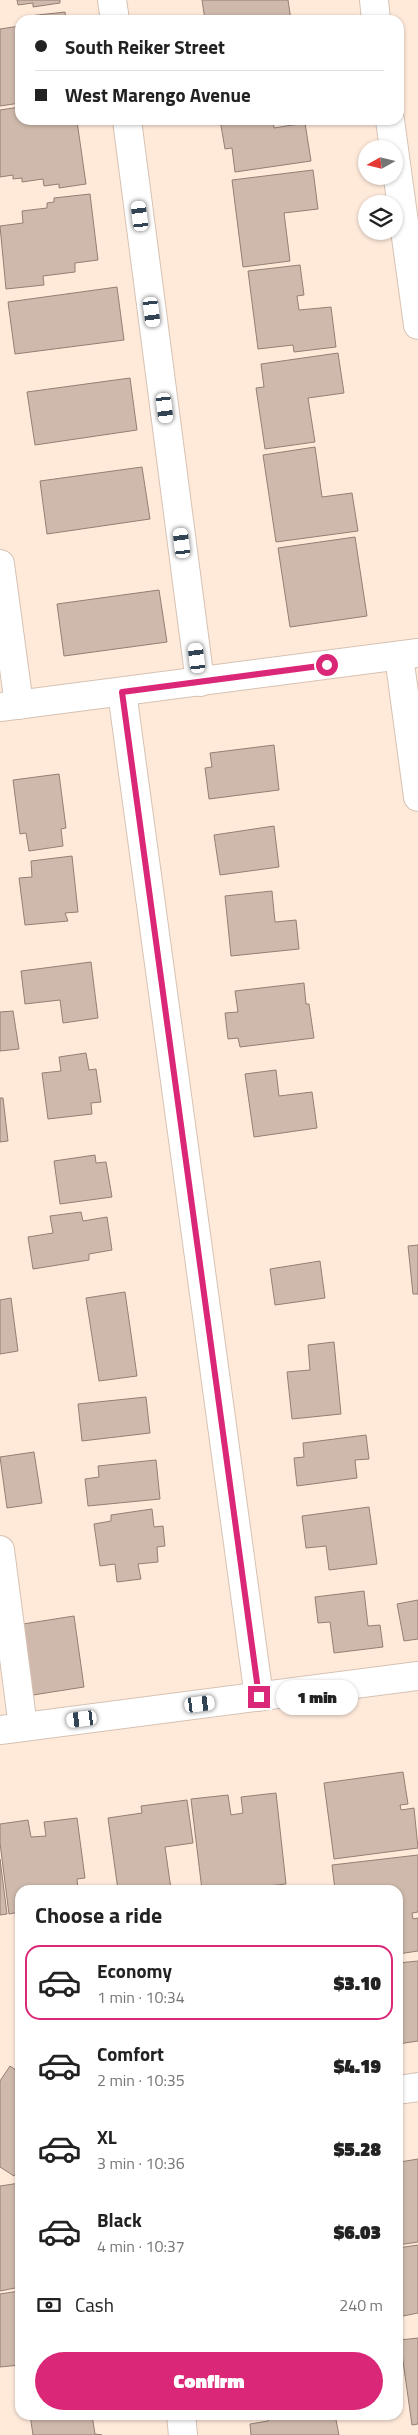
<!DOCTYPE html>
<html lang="en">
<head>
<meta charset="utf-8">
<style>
  :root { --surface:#fff; --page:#f6f6f6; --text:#222; --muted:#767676; --line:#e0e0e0; --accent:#db2777 }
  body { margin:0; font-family:"Titillium Web",sans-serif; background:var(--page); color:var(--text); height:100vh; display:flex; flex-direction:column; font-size:19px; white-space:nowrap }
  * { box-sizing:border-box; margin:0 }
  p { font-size:16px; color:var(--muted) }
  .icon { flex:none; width:28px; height:28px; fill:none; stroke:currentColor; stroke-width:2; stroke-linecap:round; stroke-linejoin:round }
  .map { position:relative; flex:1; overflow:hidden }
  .sheet { position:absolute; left:15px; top:1885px; width:388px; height:535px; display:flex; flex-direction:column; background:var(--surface); border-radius:15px; box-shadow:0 1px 4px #0004 }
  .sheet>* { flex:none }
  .top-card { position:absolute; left:15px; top:15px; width:389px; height:110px; border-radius:15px; box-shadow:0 1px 4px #0004; display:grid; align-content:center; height:110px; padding:0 20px; background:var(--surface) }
  .needle { width:32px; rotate:262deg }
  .fabs { position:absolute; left:358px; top:140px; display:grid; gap:10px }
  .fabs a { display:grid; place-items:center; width:45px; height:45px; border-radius:50%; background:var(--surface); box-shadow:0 1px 4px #0004; font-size:25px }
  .end { position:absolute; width:22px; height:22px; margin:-11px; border:6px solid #db2777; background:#fff; box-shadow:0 0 0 2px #fff }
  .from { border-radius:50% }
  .bubble { position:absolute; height:35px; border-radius:18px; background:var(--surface); box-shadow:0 1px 4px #0004; font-size:16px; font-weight:800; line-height:35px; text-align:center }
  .car { position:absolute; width:15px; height:30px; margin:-15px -8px; border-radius:6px; box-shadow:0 0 4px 1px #0007; background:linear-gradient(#fff 24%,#345 0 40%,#fff 0 76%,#345 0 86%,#fff 0) }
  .top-card b { display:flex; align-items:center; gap:18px; height:48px; font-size:19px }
  .top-card b+b { border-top:1px solid var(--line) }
  .top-card i { width:12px; height:12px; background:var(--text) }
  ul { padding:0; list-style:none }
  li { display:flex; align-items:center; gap:15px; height:75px; margin:0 10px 8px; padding:0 10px; border:2px solid transparent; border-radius:15px }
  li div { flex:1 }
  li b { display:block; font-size:19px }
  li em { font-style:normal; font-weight:800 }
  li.current { border-color:var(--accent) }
  li>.icon { width:45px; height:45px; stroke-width:1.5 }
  h2 { padding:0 20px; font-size:22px; line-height:60px }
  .pay { display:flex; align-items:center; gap:12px; height:55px; padding:0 20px; font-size:19px }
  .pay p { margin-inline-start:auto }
  .button { display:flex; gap:10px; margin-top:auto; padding:10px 20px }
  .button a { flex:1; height:58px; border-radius:30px; background:var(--accent); color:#fff; font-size:20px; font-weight:800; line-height:58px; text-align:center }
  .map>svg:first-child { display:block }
  .building { fill:#cfb9ac; stroke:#947f74 }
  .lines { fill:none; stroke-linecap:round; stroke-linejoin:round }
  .minor-casing { stroke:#d6c2b3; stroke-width:30 }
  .minor { stroke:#fff; stroke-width:28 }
  .route { stroke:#db2777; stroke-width:6 }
</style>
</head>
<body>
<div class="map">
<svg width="418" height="2435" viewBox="0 0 418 2435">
  <rect width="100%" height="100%" fill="#ffeada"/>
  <g class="building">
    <path d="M17,0H60V3L33,7V3L18,5Z"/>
    <path d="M202,0H288L291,20H205Z"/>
    <path d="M65,12L66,20H29V16Z"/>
    <path d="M20,26V103L0,106V29Z"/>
    <path d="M20,107V120H53L54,124L77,121L86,184L59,188V184L44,186L43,179L22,182V178L13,179V175L0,177V110Z"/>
    <path d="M220,120H273L274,128L305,123L311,161L235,172L232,148L225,149Z"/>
    <path d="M313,170L318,209L284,213L290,261L243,267L232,180Z"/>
    <path d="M90,194L98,260L75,263V272L43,276L44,285L6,289L0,226L23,223L22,211L47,208V203L54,202V198Z"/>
    <path d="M300,265L304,295L297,296L299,310L331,307L336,347L294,352L293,345L258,349L248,271Z"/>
    <path d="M117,287L124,340L15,354L8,302Z"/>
    <path d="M338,353L344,393L308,398L315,442L265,449L256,388L264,387L261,364Z"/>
    <path d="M130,378L137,430L35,445L27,392Z"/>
    <path d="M315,447L322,497L352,493L358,531L276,542L263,455Z"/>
    <path d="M142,467L150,519L47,534L40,481Z"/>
    <path d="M355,537L367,616L290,627L278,548Z"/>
    <path d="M159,590L167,642L64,656L57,604Z"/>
    <path d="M274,745L279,790L209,799L205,768L212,767L210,753Z"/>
    <path d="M59,774L66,828L61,829L63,846L29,851L26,833L20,834L13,780Z"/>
    <path d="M274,826L279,867L220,875L214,835Z"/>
    <path d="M72,856L78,912L65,913L68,921L25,925L19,878L32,877L31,861Z"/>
    <path d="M272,891L275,922L296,920L299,949L231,956L225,896Z"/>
    <path d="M91,962L98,1018L63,1023L60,1000L25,1004L21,971Z"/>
    <path d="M304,983L306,1004H309L314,1038L240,1047L238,1038L228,1039L225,1013L238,1012L235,991Z"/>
    <path d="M13,1011L19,1049L0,1051V1012Z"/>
    <path d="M86,1053L89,1070L96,1069L101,1102L91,1103L92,1114L48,1119L42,1073L61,1071L59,1057Z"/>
    <path d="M276,1070L279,1096L312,1092L317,1128L254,1137L245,1074Z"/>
    <path d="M0,1098H3L8,1141L0,1142Z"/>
    <path d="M95,1155L96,1163L106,1162L112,1197L60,1204L54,1161Z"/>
    <path d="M81,1212L83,1221L107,1217L112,1250L89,1254V1260L33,1269L28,1237L53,1233L50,1216Z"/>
    <path d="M418,1245V1294H413L408,1246Z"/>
    <path d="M320,1261L325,1298L275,1305L270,1269Z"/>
    <path d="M125,1292L137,1376L99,1381L86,1298Z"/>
    <path d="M11,1298L18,1351L0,1354V1300Z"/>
    <path d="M334,1342L341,1414L292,1419L287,1372L310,1370L308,1345Z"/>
    <path d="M146,1397L150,1433L82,1441L78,1404Z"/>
    <path d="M366,1435L369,1459L355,1460L357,1478L297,1486L294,1458L304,1457L303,1443Z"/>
    <path d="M34,1452L42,1503L7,1508L0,1457Z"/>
    <path d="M156,1460L160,1499L88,1506L85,1479L99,1477L98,1466Z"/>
    <path d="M369,1507L377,1564L329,1570L326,1546L306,1548L302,1516Z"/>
    <path d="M152,1509L154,1527L163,1526L165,1546L157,1547L158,1562L138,1564L141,1579L117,1582L115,1564L100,1566L94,1524L111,1521V1515Z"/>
    <path d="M364,1591L368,1626L380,1625L383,1647L334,1653L330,1622L318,1623L315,1597Z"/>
    <path d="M418,1600V1639L404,1641L397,1604Z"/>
    <path d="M74,1616L84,1687L33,1695L23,1624Z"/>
    <path d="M403,1772L408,1804L400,1805L401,1810L414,1808L418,1848L334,1859L324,1783Z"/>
    <path d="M276,1793L286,1884L230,1890H202L191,1799L228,1795L231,1815L243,1813L241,1797Z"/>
    <path d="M187,1800L193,1843L165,1847L171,1889L118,1890L108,1818L142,1813L141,1806Z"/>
    <path d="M77,1818L85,1878L77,1879L78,1890H20V1912L9,1914L0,1843V1824L28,1820L31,1837L46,1836L44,1822Z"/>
    <path d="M418,1855V1912L412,1913L413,1919L418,1918V1951L398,1954V1890H335L332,1865Z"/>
    <path d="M0,1859L7,1914L0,1915Z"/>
    <path d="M418,1961V2041L398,2044V1963Z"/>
    <path d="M10,2066L20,2073V2167L14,2176L0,2167V2081Z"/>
    <path d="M418,2159V2242L398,2245V2166L400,2165V2162Z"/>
    <path d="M20,2183V2287L0,2291V2186Z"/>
    <path d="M418,2245V2313L398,2317V2248Z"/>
    <path d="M20,2291V2365L0,2367V2294Z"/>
    <path d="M418,2338V2424L412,2425L400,2340Z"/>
    <path d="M30,2415H92L95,2434L102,2435H33Z"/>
    <path d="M268,2415H335L339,2435H251L250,2424L268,2421Z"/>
  </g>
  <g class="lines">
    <g class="minor-casing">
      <g id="minor">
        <path d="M112,0L115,20"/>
        <path d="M374,0L376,20"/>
        <path d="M127,120L200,682"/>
        <path d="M390,120L418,325"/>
        <path d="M0,564L19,705"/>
        <path d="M399,656L418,797"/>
        <path d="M122,692L259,1697"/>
        <path d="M0,707L418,653"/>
        <path d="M0,1550L23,1727"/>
        <path d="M0,1730L418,1676"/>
        <path d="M398,2090L418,2087"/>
        <path d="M181,2415L183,2435"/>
      </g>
    </g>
    <use href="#minor" class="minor"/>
  </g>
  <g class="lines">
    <path class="route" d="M259,1697L122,692L327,665"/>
  </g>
</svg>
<div class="fabs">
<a><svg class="needle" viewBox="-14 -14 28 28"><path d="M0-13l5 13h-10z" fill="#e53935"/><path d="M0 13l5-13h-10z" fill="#767676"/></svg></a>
<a><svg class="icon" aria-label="layers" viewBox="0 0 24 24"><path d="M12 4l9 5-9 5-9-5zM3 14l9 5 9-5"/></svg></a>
</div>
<i class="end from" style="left:327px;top:665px"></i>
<i class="end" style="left:259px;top:1697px"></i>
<div class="bubble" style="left:276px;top:1680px;width:82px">1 min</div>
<i class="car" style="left:140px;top:216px;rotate:353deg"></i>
<i class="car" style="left:152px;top:312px;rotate:173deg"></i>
<i class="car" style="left:165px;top:408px;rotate:173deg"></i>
<i class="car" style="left:182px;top:543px;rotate:353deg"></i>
<i class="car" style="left:197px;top:658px;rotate:353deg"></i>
<i class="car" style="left:200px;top:1704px;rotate:83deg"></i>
<i class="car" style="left:82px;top:1719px;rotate:263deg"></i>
<div class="top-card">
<b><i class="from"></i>South Reiker Street</b>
<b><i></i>West Marengo Avenue</b>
</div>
<section class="sheet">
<h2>Choose a ride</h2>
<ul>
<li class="current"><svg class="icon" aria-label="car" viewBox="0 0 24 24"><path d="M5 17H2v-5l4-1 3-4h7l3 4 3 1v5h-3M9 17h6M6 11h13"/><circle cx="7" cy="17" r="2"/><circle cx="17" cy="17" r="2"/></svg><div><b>Economy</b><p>1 min · 10:34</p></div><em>$3.10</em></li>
<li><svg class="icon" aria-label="car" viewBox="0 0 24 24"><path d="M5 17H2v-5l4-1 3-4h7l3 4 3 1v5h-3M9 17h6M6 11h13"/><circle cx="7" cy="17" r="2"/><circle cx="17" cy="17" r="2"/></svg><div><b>Comfort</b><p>2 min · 10:35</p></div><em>$4.19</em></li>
<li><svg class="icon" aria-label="car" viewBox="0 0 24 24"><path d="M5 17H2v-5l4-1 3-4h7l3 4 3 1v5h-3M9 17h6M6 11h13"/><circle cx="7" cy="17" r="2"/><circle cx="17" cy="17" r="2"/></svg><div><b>XL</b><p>3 min · 10:36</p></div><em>$5.28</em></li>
<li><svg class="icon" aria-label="car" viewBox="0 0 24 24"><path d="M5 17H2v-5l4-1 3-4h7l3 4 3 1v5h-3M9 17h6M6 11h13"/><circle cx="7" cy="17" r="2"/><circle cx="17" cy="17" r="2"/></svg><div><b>Black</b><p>4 min · 10:37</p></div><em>$6.03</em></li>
</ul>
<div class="pay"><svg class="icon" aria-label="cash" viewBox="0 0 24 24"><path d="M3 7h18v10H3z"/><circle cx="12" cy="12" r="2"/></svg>Cash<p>240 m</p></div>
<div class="button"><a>Confirm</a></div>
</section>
</div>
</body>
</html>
